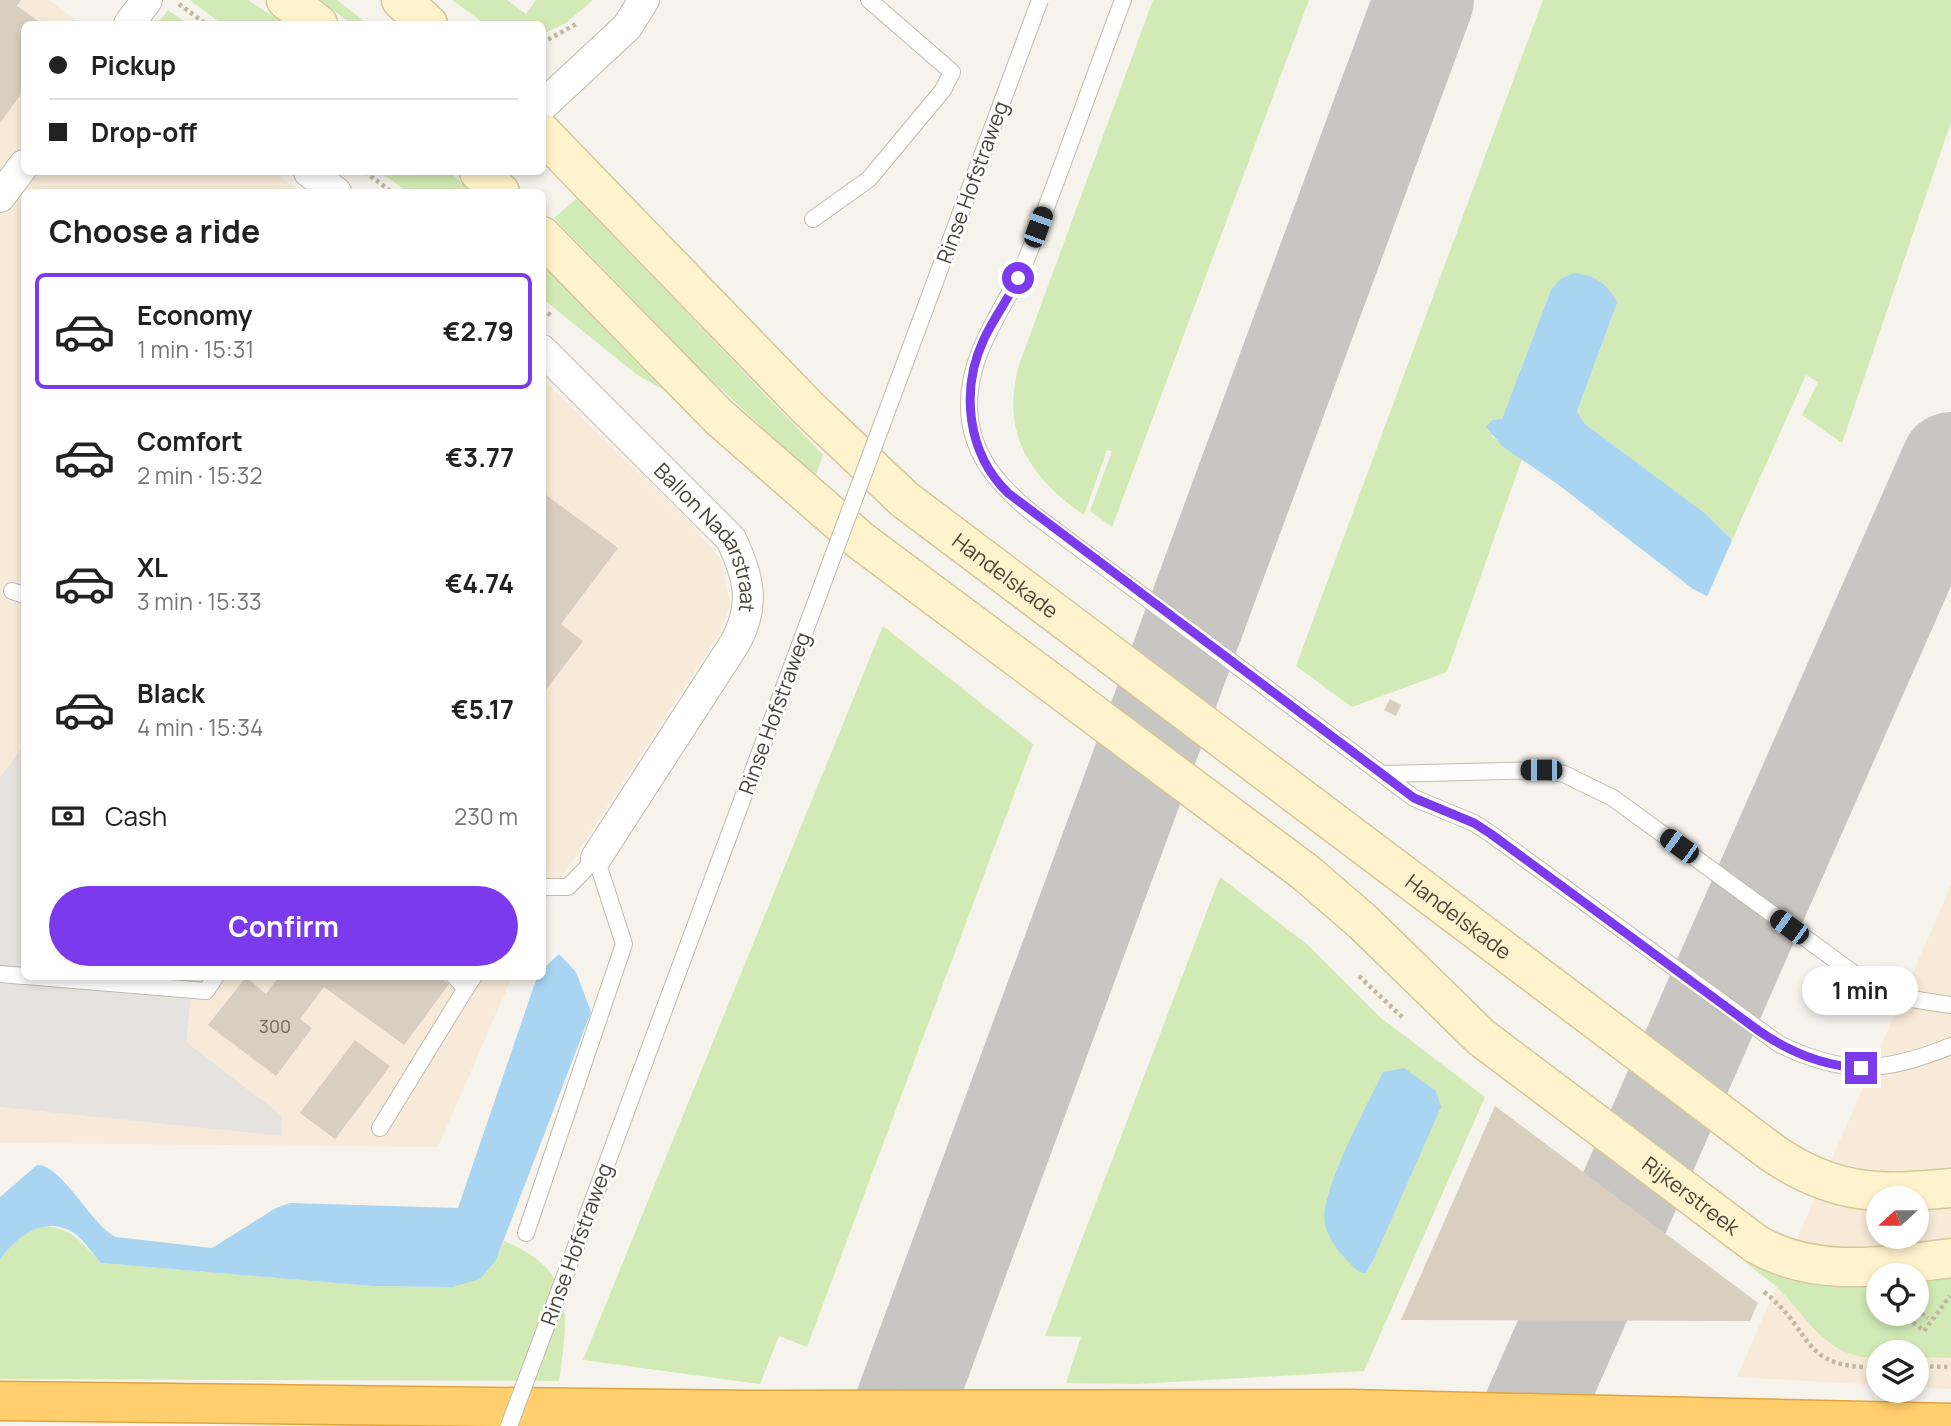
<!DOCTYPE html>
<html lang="en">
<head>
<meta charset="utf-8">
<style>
  :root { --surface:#fff; --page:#f2f2f2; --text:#222; --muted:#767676; --line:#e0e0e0; --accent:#7c3aed }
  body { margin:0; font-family:Manrope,sans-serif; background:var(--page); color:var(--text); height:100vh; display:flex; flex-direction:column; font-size:26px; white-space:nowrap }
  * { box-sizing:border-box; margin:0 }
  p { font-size:23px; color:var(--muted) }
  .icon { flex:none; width:38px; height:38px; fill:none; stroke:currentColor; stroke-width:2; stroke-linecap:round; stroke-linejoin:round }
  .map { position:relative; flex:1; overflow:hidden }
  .details { position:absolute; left:21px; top:189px; width:525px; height:791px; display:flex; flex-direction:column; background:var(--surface); border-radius:10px; box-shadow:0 4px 10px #0003 }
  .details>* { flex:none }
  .banner { position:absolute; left:21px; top:21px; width:525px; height:154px; border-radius:10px; box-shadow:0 4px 10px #0003; display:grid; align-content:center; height:154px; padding:0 28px; background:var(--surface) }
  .needle { width:46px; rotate:249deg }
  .buttons { position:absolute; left:1866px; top:1186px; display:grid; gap:14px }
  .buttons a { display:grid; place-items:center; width:63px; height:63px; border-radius:50%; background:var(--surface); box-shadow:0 4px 10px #0003; font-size:35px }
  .end { position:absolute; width:32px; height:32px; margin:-16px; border:9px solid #7c3aed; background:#fff; box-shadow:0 0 0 4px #fff }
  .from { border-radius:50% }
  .bubble { position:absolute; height:49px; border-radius:24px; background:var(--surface); box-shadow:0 4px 10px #0003; font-size:23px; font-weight:700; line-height:49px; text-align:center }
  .car { position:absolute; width:21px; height:42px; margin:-21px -10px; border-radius:9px; box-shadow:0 0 5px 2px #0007; background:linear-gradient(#222 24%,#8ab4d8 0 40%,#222 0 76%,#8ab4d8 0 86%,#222 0) }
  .banner b { display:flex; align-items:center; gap:24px; height:66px; font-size:26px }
  .banner b+b { border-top:2px solid var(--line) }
  .banner i { width:18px; height:18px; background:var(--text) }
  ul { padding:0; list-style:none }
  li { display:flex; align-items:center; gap:21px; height:116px; margin:0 14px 10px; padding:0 14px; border:4px solid transparent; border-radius:10px }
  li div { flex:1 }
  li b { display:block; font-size:26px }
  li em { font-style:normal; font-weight:700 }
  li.on { border-color:var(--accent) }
  li>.icon { width:63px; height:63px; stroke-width:1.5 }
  h2 { padding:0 28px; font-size:32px; line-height:84px }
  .pay { display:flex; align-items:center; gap:18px; height:77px; padding:0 28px; font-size:26px }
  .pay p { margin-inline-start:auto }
  .action { display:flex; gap:14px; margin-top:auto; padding:14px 28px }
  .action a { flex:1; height:80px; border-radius:42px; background:var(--accent); color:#fff; font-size:28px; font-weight:700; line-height:80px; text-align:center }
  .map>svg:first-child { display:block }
  .commercial { fill:#f7ead8; fill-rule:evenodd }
  .green { fill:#d2eab5; fill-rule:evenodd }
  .parking { fill:#e5e3e0 }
  .water { fill:#a9d4f2 }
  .pier { fill:#f6f3ec }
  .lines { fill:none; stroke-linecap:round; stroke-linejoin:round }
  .taxiway { stroke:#c8c6c3; stroke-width:100 }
  .building { fill:#d8cfc1 }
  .lane-casing { stroke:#c2bbae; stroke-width:18 }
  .street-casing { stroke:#c2bbae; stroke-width:32 }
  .secondary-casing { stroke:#d6c79b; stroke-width:41 }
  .highway-casing { stroke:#e0a43c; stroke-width:41 }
  .path { stroke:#c4b79f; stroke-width:4.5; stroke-dasharray:3.5 3.5; stroke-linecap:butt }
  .lane { stroke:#fff; stroke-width:16 }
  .street { stroke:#fff; stroke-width:30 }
  .secondary { stroke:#fff3cd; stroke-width:38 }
  .highway { stroke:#ffcf6e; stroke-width:38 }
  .lane-bridge-casing { stroke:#c2bbae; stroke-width:18; stroke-linecap:butt }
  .lane-bridge { stroke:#fff; stroke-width:16 }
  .route { stroke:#7c3aed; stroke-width:9 }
  .labels { text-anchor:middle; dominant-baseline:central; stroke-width:5; stroke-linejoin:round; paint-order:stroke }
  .number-label { font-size:18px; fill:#6e675b }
  .street-label { font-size:21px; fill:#4b4439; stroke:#fff }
</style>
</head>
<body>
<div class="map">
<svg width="1951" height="1426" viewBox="0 0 1951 1426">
  <rect width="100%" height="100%" fill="#f6f3ec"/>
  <g class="commercial">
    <path d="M0,0H49L81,24H24V172H274L301,192H24V976L512,977L438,1147L0,1143Z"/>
    <path d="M543,379L690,523L721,559L730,604L720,632L543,906Z"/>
    <path d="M1951,885V1389L1916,1387V1353H1878V1385L1737,1377ZM1878,1199H1916V1237H1878ZM1878,1276H1916V1314H1878Z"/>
  </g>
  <g class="green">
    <path d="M190,0H248L285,24H222Z"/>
    <path d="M319,0H337L368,24H352Z"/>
    <path d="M452,0H507L526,14L536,0H593L566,23L543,34L542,24H485Z"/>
    <path d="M1153,0H1309L1112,527L1090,511L1112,451L1107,450L1084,515C1029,477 1000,432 1019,365Z"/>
    <path d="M1543,0H1951V122L1842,443L1802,415L1818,382L1806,375L1732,540L1706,514L1585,424L1577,413L1617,303C1594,281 1578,257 1551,290L1502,419L1491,436L1522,459L1447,672L1352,707L1296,666Z"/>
    <path d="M168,10L188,24H157Z"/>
    <path d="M380,172H450L471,192H408Z"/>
    <path d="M577,198L823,455L815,478L695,364L554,218Z"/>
    <path d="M542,266H543L665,391L636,374L543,299Z"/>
    <path d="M883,626L1033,744L807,1347L779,1336L760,1384L583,1360Z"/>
    <path d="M1220,877L1308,945L1381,1018L1485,1097L1364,1371L1137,1384L1066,1383L1081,1337L1045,1336ZM1436,1091L1440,1107L1374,1259L1366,1273L1353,1266Z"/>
    <path d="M44,1226C74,1228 82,1244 101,1263L372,1286L452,1287L496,1260L504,1241C577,1271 568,1314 559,1381L0,1379V1260C12,1242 23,1232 44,1226Z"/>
    <path d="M1754,1252L1878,1276V1314H1916V1276L1951,1271V1358L1916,1357V1353H1878V1358C1828,1359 1810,1321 1780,1290C1770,1280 1757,1272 1746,1263Z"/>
  </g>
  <path class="parking" d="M24,745V976L193,977L186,1042L281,1115L282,1136L0,1107V778Z"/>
  <g class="water">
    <path d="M1574,273C1595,275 1608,284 1617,303L1577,412L1585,424L1706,514L1732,540L1719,602L1693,589L1556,483L1502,446L1486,427L1492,420L1502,419L1551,290L1560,279Z"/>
    <path d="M559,954L576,972L591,1012L496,1260L480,1279L452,1287L372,1286L101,1263C93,1255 87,1244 79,1237C50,1212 17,1234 0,1260V1197L37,1165C62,1164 90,1224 116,1237L212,1248L276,1208L290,1203L458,1208L537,977L542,976L543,969Z"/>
    <path d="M1404,1068L1436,1091L1441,1107L1374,1259L1366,1273L1359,1272C1345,1259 1329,1243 1325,1224C1319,1193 1368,1104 1383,1072Z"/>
  </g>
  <path class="pier" d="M1734,536L1951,700V778L1706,599Z"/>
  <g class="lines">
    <g class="taxiway">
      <path d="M897,1426L1424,0"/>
      <path d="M1526,1426L1951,462"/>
    </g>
  </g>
  <g class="building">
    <path d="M0,0H21L17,6L42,24H24V90L0,123Z"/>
    <path d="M542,492L618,548L561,624L583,641L542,695Z"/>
    <path d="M1390,699L1401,705L1396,716L1384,710Z"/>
    <path d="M279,976H439L449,984L404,1045L324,987L300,1019L312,1028L276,1076L208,1025L246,977L266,994Z"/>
    <path d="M355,1040L390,1066L335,1139L300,1113Z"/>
    <path d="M1495,1106L1758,1303L1750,1321L1401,1320Z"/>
  </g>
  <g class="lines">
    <g class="lane-casing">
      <g id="lane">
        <path d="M1123,0C1090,87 1060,174 1026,260C1005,310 968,350 969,407C970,454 998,485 1032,513L1414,798L1474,823L1491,834L1779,1044C1845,1076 1884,1073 1951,1046"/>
        <path d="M813,219L869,179L943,90L952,72L869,0"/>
        <path d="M12,591L24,595"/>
        <path d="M1384,774L1541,770L1564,774L1613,798L1856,975L1898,997L1951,1005"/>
        <path d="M0,974L24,976"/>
        <path d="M26,976L206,991L216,976"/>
        <path d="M454,976L466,988L474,976"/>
        <path d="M380,1128L466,988"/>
        <path d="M526,1233L624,944L596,858L568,887H542"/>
      </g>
    </g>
    <g class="street-casing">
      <g id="street">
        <path d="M129,24L147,0"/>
        <path d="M542,106L627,27L644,0"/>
        <path d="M309,172L336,192"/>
        <path d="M0,197L24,165"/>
        <path id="s1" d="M542,350L731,539C749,577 756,605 735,643L596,858"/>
      </g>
    </g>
    <g class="secondary-casing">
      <g id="secondary">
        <path d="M286,0L318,24"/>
        <path d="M401,0L428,24"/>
        <path id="s2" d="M542,133L808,408L904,499L1774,1154C1835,1195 1880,1195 1951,1188"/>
        <path d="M479,172L500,192"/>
        <path id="s3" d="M542,236L720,418L861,541L1305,872L1363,922L1482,1038L1756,1244C1817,1279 1885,1266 1951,1258"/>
      </g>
    </g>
    <g class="highway-casing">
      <path id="highway" d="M0,1401L748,1410L1347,1409L1951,1423"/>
    </g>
    <g class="path">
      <path d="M179,4L206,24"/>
      <path d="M542,43L578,23"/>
      <path d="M365,172L392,192"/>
      <path d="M542,309L553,317"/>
      <path d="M1359,976L1403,1018"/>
      <path d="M1764,1292C1814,1330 1799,1370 1878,1367"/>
      <path d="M1916,1309L1928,1318"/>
      <path d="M1902,1314L1924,1331L1950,1296"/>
      <path d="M1916,1366L1951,1367"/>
    </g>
    <use href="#lane" class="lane"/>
    <use href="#street" class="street"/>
    <use href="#secondary" class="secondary"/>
    <use href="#highway" class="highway"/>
    <g class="lane-bridge-casing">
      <path id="lane-bridge" d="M509,1426L1040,0"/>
    </g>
    <use href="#lane-bridge" class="lane-bridge"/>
  </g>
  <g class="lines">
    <path class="route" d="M1018,278C1009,299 994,317 984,339C960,390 967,453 1008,493L1414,798L1474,823L1491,834L1759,1031C1791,1053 1823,1066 1861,1068"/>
  </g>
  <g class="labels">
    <g class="number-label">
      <text x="275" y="1026">300</text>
    </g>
    <g class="street-label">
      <text transform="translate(972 182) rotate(-70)">Rinse Hofstraweg</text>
      <text stroke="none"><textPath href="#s1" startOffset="254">Ballon Nadarstraat</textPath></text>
      <text stroke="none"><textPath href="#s2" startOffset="642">Handelskade</textPath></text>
      <text transform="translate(774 713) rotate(-70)">Rinse Hofstraweg</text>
      <text stroke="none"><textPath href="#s2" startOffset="1209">Handelskade</textPath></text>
      <text stroke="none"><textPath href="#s3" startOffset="1500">Rijkerstreek</textPath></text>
      <text transform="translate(576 1244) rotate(-70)">Rinse Hofstraweg</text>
    </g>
  </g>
</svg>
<div class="buttons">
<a><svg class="needle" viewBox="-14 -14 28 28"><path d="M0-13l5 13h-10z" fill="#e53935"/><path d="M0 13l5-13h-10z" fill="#767676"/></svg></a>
<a><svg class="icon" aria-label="locate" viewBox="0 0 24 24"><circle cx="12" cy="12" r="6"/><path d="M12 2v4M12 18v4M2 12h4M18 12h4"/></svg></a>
<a><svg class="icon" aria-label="layers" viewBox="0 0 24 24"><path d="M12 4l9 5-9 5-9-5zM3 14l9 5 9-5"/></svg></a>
</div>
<i class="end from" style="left:1018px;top:278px"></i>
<i class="end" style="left:1861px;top:1068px"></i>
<div class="bubble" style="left:1802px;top:966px;width:116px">1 min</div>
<i class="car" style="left:1038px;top:227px;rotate:20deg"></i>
<i class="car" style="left:1541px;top:770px;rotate:270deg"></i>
<i class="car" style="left:1679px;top:846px;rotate:306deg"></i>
<i class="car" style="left:1789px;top:927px;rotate:306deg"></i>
<div class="banner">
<b><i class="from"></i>Pickup</b>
<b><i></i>Drop-off</b>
</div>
<section class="details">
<h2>Choose a ride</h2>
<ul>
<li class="on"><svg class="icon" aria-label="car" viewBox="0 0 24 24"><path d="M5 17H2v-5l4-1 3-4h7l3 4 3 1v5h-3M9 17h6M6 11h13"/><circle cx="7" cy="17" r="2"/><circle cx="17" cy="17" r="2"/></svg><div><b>Economy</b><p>1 min · 15:31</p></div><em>€2.79</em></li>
<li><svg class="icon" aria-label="car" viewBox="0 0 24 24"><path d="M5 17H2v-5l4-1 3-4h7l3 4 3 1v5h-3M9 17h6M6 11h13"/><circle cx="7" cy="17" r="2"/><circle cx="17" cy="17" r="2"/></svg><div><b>Comfort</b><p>2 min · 15:32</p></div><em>€3.77</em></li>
<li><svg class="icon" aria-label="car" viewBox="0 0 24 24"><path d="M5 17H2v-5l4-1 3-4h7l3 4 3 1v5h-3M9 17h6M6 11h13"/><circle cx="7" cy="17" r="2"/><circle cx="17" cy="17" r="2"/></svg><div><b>XL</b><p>3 min · 15:33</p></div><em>€4.74</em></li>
<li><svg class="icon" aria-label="car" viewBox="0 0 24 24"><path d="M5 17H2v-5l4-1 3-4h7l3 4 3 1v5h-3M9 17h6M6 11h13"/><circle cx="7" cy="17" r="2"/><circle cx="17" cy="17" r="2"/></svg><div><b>Black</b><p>4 min · 15:34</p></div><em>€5.17</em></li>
</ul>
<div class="pay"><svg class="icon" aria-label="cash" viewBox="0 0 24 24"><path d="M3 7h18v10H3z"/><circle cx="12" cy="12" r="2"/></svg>Cash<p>230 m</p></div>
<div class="action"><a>Confirm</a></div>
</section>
</div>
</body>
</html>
